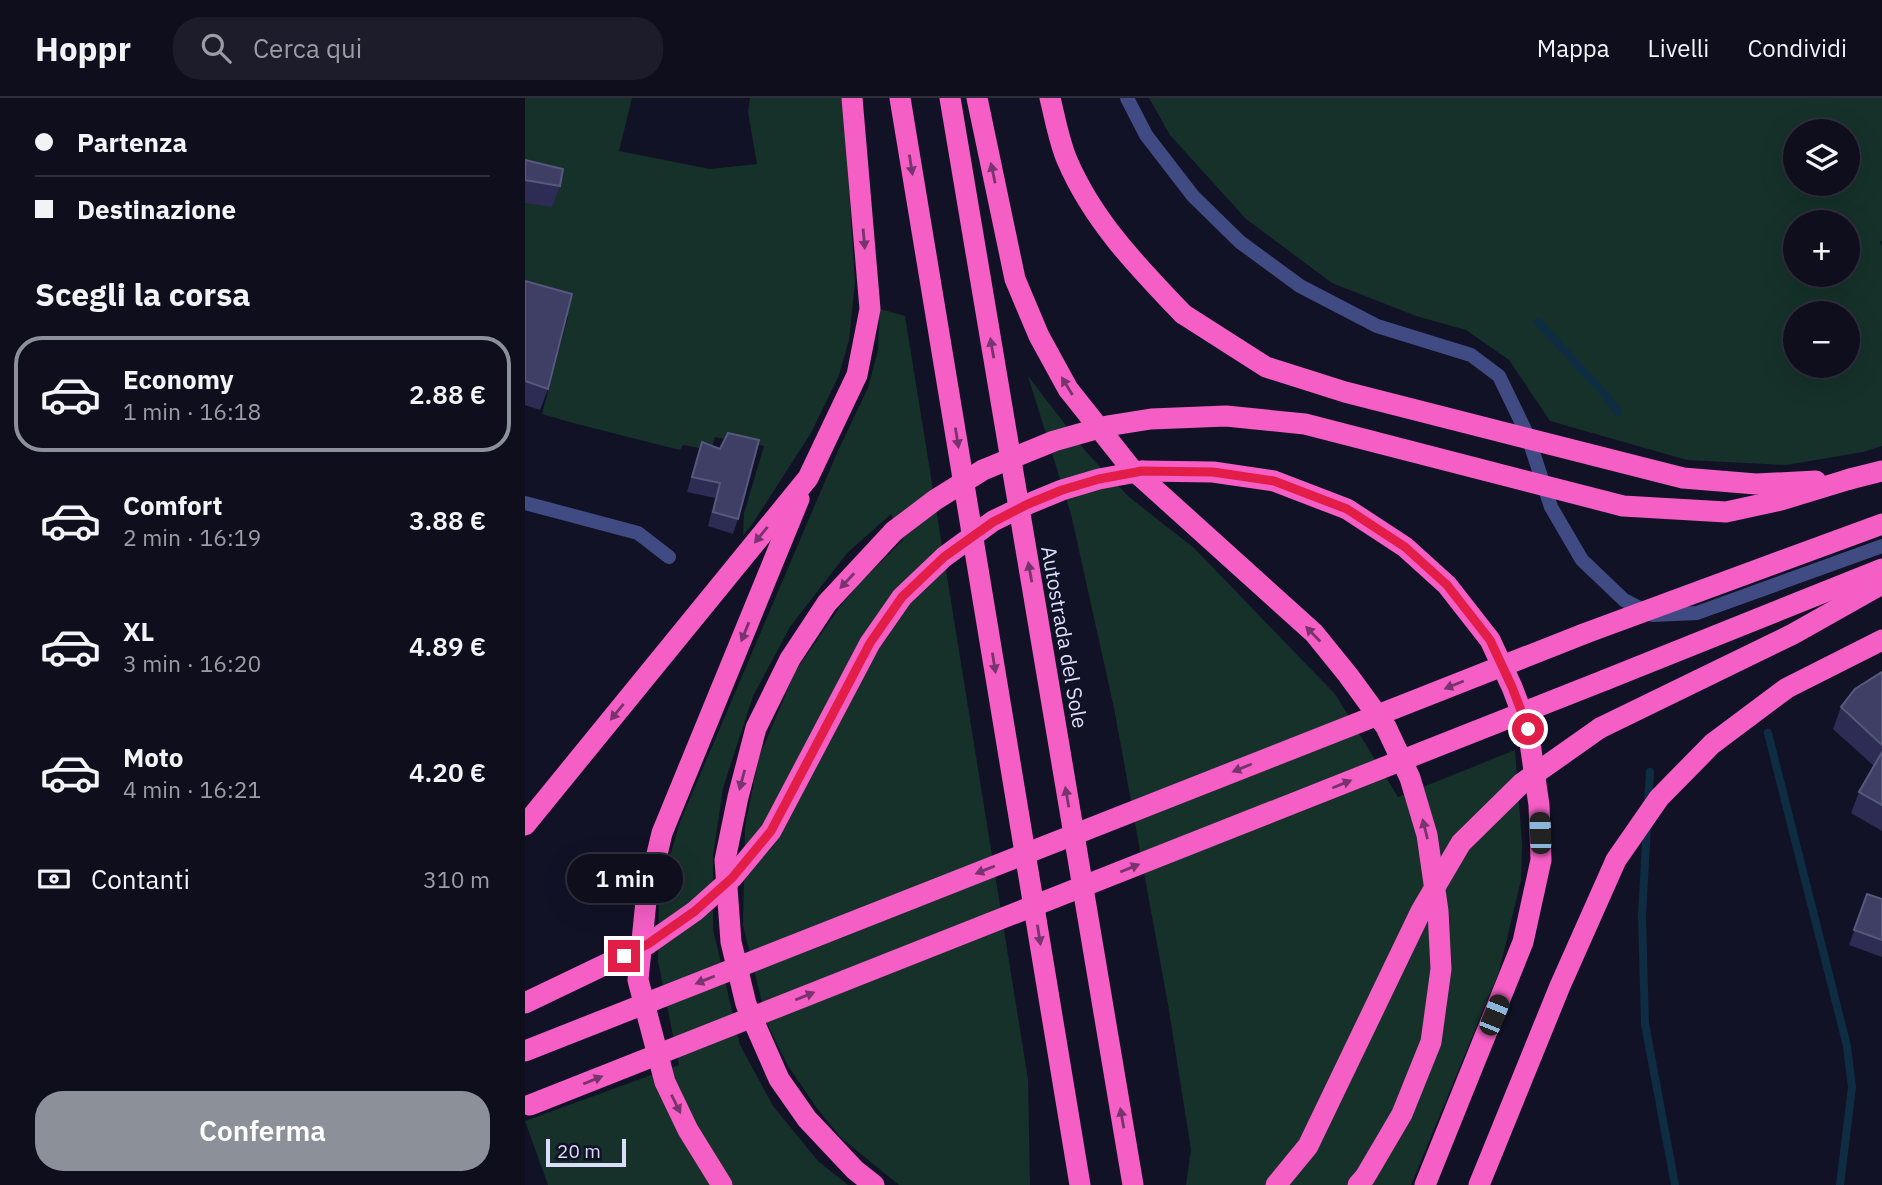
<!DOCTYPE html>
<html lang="it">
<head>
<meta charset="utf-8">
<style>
  :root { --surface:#0e0e1d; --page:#1c1c2a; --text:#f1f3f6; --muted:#9b9ca4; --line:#2e2e3b; --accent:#8c9099 }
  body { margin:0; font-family:"IBM Plex Sans",sans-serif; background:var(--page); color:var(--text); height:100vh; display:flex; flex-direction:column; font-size:26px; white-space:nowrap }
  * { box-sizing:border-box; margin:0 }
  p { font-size:23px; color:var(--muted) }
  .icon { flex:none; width:38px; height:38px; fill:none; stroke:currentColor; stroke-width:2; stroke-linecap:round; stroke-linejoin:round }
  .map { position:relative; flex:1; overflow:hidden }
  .details { display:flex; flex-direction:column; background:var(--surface); width:525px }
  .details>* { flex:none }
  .hud { display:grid; align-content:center; height:154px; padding:0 35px; background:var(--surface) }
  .controls { position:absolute; left:1258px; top:21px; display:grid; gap:14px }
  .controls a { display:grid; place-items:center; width:77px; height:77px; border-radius:50%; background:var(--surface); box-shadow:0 7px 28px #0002,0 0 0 2px var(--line); font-size:35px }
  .scale { position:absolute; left:21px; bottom:18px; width:80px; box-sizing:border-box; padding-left:7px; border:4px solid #dadefc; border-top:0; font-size:19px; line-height:24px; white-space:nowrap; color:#dadefc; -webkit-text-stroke:5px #121227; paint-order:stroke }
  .end { position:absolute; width:32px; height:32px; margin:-16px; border:9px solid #e11d48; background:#fff; box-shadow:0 0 0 4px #fff }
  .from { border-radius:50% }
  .bubble { position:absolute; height:49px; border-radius:24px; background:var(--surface); box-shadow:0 7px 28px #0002,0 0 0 2px var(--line); font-size:23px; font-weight:600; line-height:49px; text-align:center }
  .car { position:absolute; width:21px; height:42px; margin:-21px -10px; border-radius:9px; box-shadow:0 0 5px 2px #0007; background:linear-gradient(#222 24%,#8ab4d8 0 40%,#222 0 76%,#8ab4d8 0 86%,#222 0) }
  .hud b { display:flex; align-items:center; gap:24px; height:66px; font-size:26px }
  .hud b+b { border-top:2px solid var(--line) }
  .hud i { width:18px; height:18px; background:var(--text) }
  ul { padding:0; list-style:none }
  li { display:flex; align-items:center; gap:21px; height:116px; margin:0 14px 10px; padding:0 21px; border:4px solid transparent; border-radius:28px }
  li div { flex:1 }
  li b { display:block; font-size:26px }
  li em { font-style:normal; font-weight:600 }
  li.selected { border-color:var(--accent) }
  li>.icon { width:63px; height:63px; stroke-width:1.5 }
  h2 { padding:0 35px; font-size:32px; line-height:84px }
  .pay { display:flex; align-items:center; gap:18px; height:77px; padding:0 35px; font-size:26px }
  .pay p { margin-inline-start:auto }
  .primary-button { display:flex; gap:14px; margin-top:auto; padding:14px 35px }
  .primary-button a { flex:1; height:80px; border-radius:28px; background:var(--accent); color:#fff; font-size:28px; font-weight:600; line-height:80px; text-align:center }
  header { display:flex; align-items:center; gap:42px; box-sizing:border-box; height:98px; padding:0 35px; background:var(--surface); border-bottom:2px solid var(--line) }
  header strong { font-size:33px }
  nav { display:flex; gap:38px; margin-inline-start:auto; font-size:24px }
  .search { width:490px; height:63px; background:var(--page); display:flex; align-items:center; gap:18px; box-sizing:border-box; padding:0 24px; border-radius:28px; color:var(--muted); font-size:26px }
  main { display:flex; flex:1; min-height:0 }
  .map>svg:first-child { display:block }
  .green { fill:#15312a; fill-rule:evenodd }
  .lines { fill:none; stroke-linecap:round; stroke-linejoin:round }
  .stream { stroke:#0e2d43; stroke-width:8 }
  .lane { stroke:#404b83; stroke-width:14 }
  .street { stroke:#404b83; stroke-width:14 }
  .highway { stroke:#f45ec5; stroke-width:21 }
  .highway-bridge { stroke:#f45ec5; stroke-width:21 }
  .wall { fill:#2c2c54 }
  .building { fill:#3f3f66; stroke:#57587d; stroke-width:2 }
  .oneway { fill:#78346e }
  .route { stroke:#e11d48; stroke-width:9 }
  .labels { text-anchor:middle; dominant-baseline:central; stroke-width:5; stroke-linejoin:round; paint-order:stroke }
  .street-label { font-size:21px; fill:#dadefc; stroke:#121227 }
</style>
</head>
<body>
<header>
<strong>Hoppr</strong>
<div class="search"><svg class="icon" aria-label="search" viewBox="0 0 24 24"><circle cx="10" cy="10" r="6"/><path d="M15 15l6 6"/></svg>Cerca qui</div>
<nav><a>Mappa</a><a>Livelli</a><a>Condividi</a></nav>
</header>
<main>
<section class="details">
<div class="hud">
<b><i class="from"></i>Partenza</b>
<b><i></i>Destinazione</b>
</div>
<h2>Scegli la corsa</h2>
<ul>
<li class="selected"><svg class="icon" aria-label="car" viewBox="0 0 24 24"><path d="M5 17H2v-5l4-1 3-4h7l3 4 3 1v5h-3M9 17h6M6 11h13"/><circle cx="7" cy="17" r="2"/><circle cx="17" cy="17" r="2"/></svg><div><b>Economy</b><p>1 min · 16:18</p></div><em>2.88 €</em></li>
<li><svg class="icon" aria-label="car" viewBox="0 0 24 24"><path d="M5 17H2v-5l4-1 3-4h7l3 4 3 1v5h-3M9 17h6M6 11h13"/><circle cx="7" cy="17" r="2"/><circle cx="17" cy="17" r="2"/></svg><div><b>Comfort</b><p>2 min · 16:19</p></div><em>3.88 €</em></li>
<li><svg class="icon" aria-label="car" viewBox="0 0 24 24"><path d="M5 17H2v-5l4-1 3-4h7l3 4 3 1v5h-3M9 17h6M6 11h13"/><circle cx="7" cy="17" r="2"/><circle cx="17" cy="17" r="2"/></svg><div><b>XL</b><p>3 min · 16:20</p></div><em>4.89 €</em></li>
<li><svg class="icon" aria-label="car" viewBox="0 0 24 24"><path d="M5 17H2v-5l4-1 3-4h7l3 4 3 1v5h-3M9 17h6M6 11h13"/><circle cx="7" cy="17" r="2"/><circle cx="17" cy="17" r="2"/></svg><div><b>Moto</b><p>4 min · 16:21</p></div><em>4.20 €</em></li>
</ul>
<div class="pay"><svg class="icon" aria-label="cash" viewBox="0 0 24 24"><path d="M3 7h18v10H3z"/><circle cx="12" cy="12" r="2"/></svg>Contanti<p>310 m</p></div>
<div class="primary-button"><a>Conferma</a></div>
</section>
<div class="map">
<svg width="1357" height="1087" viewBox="0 0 1357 1087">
  <rect width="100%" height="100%" fill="#121227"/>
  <g class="green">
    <path d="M0,0H107L94,53L185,71L232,66L223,14L225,0H318L330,184L324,242L314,277L286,335L228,425L218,438L219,415L239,348L190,339L186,352L158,347L155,352L48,325L17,316L43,219L0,207Z"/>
    <path d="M624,0H1357V143L1355,144L1357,148V348L1338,354L1261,367L1162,362L1025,323L984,262L941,232L891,218L807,185L721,121L645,37ZM1270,33H1323V86H1270ZM1270,124H1323V177H1270ZM1270,215H1323V268H1270Z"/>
    <path d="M355,211L380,218L503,981L505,1087H374L315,1039L292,1010L263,968L242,925L218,827L220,729L234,659L270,574L314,510L334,485L378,442L366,416L322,455L265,529L228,598L198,690L188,758V831L215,947L248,1008L293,1063L323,1087H23L0,1023L154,967L133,863L134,795L155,724L312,355L343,290L353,252Z"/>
    <path d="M503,278L562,355L604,399L669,450L810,596L873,699L990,652L997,746L996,782L974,874L886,1087H661L666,1052L643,906L589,610L546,416Z"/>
  </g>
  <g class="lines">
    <g class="stream">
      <path d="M1013,224L1077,293L1093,314"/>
      <path d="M1243,635L1322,948L1327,989L1315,1087"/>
      <path d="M1123,706L1125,674"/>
      <path d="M1122,726L1117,818L1120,926L1150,1087"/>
    </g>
    <path class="lane" d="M0,405L113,435L144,459"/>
    <path class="street" d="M602,0L621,37L668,98L715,144L775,188L852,228L946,257L974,278L1002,336L1026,409L1057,462L1099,502L1128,517L1172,515L1357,448"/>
    <g class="highway">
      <path d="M375,0L555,1087"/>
      <path d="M425,0L608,1087"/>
      <path d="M452,0L490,181L514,238L543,291L605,369L789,535L823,577L861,629L885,680L902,737L913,813L916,871L906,944L877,1016L840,1079L833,1087"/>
      <path d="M525,0C530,20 534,43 542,62C568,123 613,169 658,216"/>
      <path d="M617,373L688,374L749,383L822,411L880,449L922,487L965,542L987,589L1003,631L1014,707L1016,762L998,844L900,1087"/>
      <path d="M1325,381L1357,373"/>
      <path d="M1080,582L1357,471"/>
      <path d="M1075,630L1268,536L1357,486"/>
      <path d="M0,727L283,380L332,277L345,211L327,0"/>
      <path d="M197,1087L163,1032L140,984L113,882L121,803L137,735L274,401"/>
      <path d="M349,1087L330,1072L282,1021L254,981L221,906L206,844L200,762L213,699L231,630L265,561L302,505L369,433"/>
      <path d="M954,1087L1035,888L1091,762L1134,700L1187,646L1262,590L1357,542"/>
    </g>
    <g class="highway-bridge">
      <path d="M658,216L741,269L820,294L1158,380L1231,386L1291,383"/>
      <path d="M369,433L410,402L458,372L529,343L582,328L626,321L701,318L780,326L1098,408L1201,414L1256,402L1325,381"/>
      <path d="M0,905L123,846L170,813L207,780L246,733L345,545L377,499L419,459L468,423L503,406L537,392L574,381L617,373"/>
      <path d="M0,953L1061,535L1357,426"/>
      <path d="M5,1007L1080,582"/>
      <path d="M751,1087L783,1048L896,813L936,745L997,685L1075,630"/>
    </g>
  </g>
  <g class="wall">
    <path d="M0,62L35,88L27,109L0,105Z"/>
    <path d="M0,183L23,291L15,312L0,307Z"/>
    <path d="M177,344L213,421L208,436L183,428L190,400L162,394L172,359Z"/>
    <path d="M1357,574V733L1326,715L1334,694L1349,668L1308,631L1316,609Z"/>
    <path d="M1342,796L1357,801V859L1324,847Z"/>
  </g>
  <g class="building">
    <path d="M0,62L38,71L35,88L0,82Z"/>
    <path d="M0,183L47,196L23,291L0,283Z"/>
    <path d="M203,335L234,342L213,421L188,414L195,385L167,379L177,344L195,351Z"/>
    <path d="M1357,574V647L1316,609L1330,591Z"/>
    <path d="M1357,654V707L1334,694Z"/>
    <path d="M1342,796L1357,801V842L1329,832Z"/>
  </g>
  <defs><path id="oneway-solid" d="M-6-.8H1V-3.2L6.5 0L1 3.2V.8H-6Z" transform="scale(1.75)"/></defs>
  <g class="oneway">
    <use href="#oneway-solid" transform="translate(386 67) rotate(81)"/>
    <use href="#oneway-solid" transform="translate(468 75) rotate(-102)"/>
    <use href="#oneway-solid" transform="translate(339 141) rotate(85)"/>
    <use href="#oneway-solid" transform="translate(467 250) rotate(-100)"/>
    <use href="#oneway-solid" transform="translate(542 288) rotate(-122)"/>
    <use href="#oneway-solid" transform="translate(432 340) rotate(81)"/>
    <use href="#oneway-solid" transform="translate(236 437) rotate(129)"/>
    <use href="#oneway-solid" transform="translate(505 474) rotate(-100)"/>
    <use href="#oneway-solid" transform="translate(322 483) rotate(133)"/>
    <use href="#oneway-solid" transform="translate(220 534) rotate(112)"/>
    <use href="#oneway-solid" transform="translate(788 536) rotate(-134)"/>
    <use href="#oneway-solid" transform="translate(469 565) rotate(81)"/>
    <use href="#oneway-solid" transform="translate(929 587) rotate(158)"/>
    <use href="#oneway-solid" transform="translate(92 614) rotate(129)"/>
    <use href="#oneway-solid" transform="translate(717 670) rotate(158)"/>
    <use href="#oneway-solid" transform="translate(217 682) rotate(105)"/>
    <use href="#oneway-solid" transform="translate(817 686) rotate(-22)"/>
    <use href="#oneway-solid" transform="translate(542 699) rotate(-100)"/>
    <use href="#oneway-solid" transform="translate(900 731) rotate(-104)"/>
    <use href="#oneway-solid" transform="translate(605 770) rotate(-22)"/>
    <use href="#oneway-solid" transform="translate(460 772) rotate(158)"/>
    <use href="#oneway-solid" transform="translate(514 837) rotate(81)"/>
    <use href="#oneway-solid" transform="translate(180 882) rotate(158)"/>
    <use href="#oneway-solid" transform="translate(280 898) rotate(-22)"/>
    <use href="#oneway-solid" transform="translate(68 982) rotate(-22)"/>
    <use href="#oneway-solid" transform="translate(151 1006) rotate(64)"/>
    <use href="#oneway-solid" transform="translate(597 1020) rotate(-100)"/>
  </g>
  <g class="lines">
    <path class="route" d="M99,858L123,846L170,813L207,780L246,733L345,545L377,499L419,459L468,424L503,406L537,392L574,381L617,373L688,374L749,383L822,411L880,449L922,487L965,542L987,589L1003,631"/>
  </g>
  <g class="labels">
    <g class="street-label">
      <text transform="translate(540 539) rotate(80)">Autostrada del Sole</text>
    </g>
  </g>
</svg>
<div class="controls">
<a><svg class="icon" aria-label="layers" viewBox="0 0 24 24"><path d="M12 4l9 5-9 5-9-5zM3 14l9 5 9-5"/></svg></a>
<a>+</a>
<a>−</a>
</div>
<div class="scale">20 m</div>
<i class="end from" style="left:1003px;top:631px"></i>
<i class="end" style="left:99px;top:858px"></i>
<div class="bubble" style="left:42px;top:756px;width:116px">1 min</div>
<i class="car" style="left:1015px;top:735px;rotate:358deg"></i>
<i class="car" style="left:969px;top:917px;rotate:22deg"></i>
</div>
</main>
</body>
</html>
